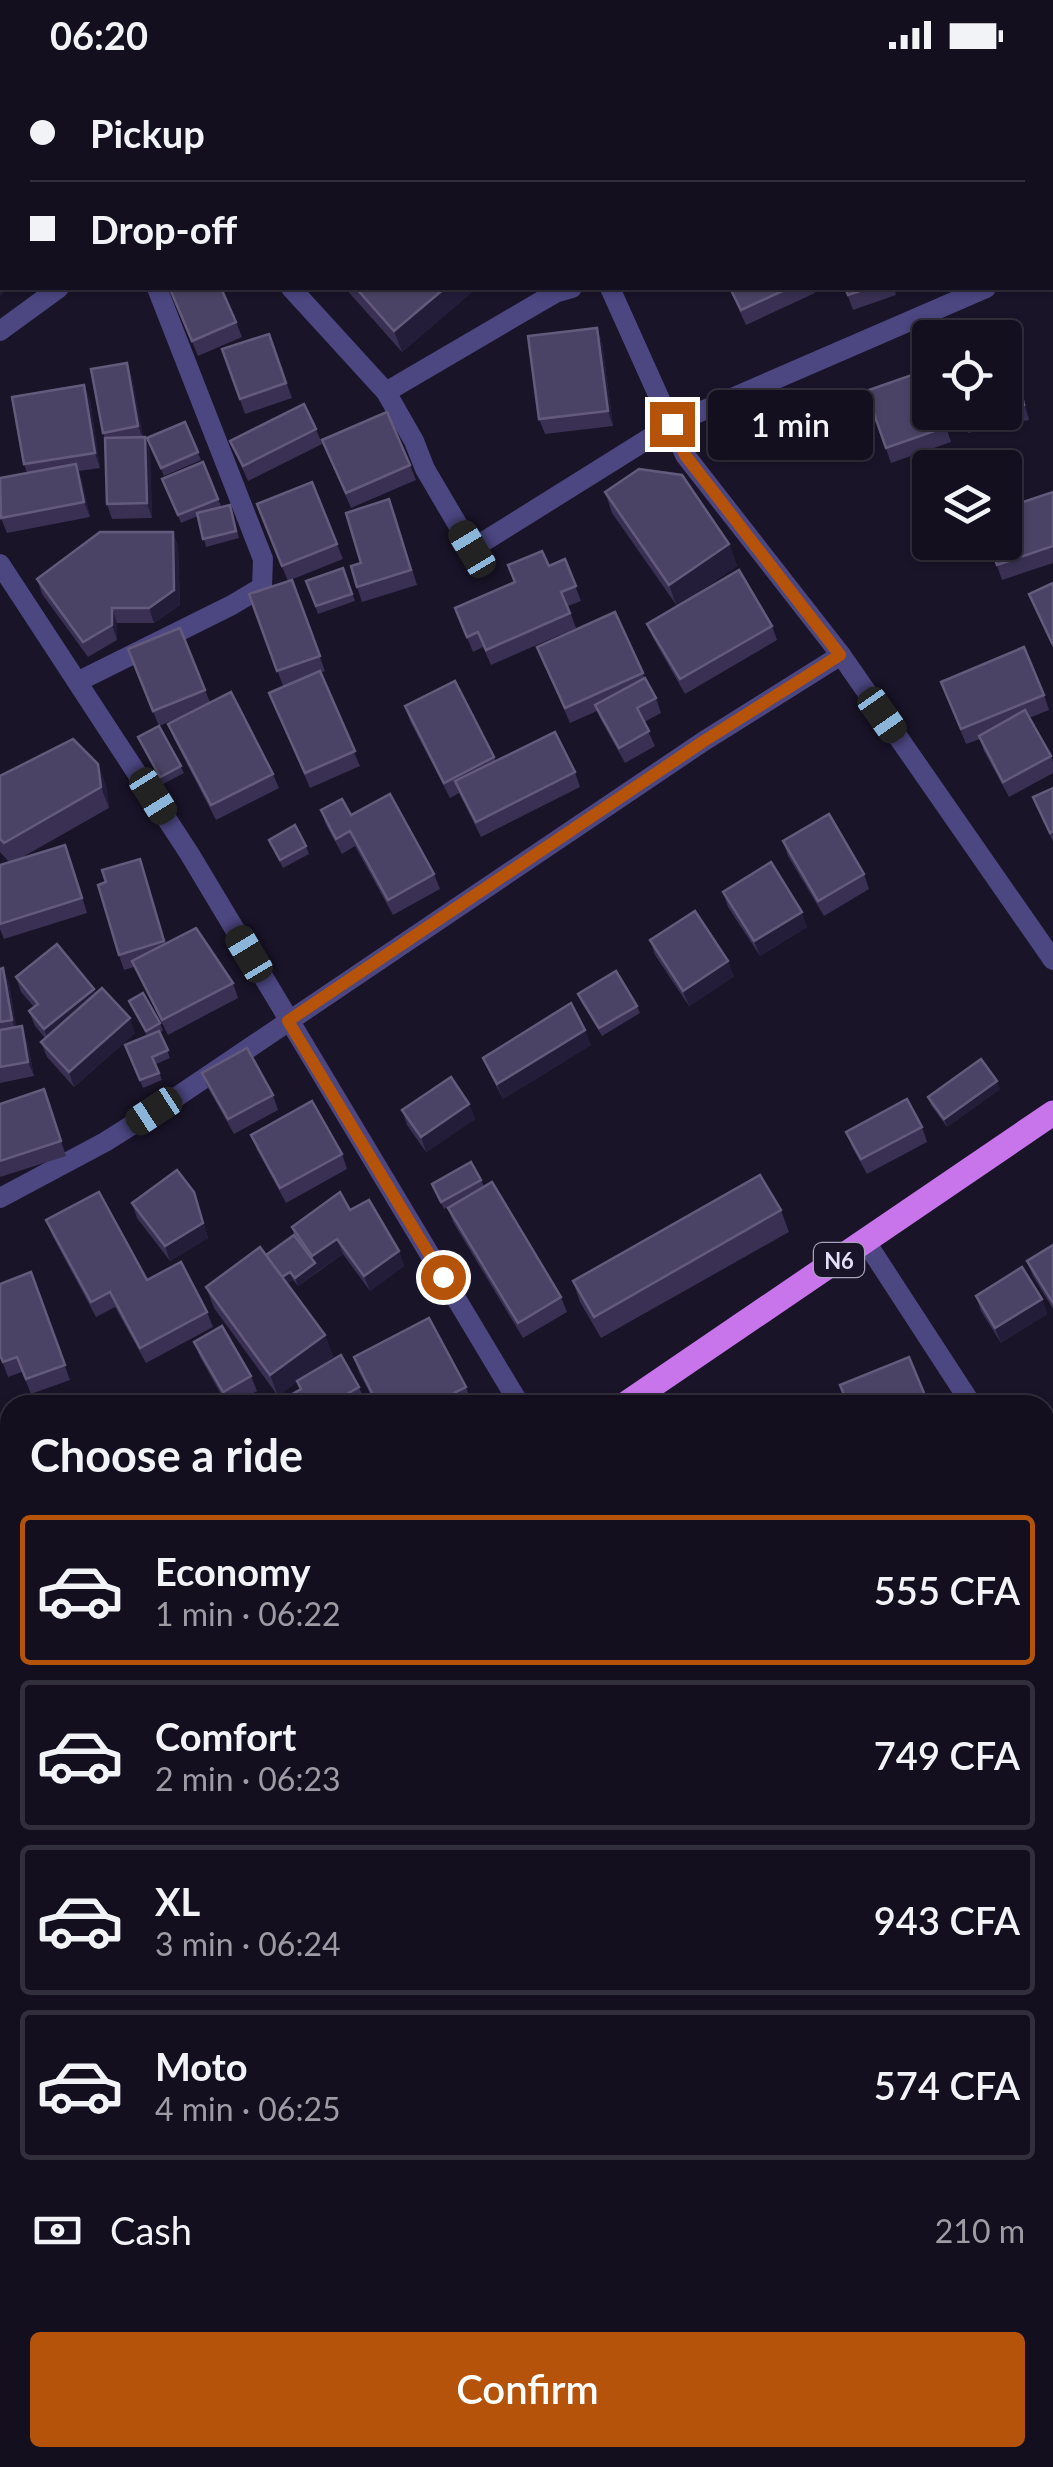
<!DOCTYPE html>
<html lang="en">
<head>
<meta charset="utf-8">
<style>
  :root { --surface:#130f1e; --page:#201d2b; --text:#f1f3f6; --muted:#9d9ca4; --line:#322f3c; --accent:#b45309 }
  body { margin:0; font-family:Lato,sans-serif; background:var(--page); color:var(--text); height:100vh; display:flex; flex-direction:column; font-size:38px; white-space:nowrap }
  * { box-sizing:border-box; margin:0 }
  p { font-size:32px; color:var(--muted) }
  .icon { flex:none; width:55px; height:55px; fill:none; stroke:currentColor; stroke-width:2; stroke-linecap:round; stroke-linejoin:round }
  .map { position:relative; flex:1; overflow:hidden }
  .details { position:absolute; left:0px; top:1325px; width:1055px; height:1072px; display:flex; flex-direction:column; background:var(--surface); border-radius:30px 30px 0 0; box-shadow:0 2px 8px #0004,0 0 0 2px var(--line) }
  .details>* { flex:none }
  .hud { position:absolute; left:0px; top:0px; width:1055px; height:220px; box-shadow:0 2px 8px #0004,0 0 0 2px var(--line); display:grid; align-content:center; height:220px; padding:0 30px; background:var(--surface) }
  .fabs { position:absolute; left:912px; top:250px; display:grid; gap:20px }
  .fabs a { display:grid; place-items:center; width:110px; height:110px; border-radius:10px; background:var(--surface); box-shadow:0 2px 8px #0004,0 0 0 2px var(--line); font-size:50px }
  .end { position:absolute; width:45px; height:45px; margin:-22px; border:12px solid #b45309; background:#fff; box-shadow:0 0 0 5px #fff }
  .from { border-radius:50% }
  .bubble { position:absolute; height:70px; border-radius:10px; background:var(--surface); box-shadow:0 2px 8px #0004,0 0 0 2px var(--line); font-size:32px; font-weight:600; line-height:70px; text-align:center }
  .car { position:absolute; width:30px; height:60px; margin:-30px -15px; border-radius:12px; box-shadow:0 0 8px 2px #0007; background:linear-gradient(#222 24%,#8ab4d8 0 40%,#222 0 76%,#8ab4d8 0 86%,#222 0) }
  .hud b { display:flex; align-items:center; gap:35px; height:95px; font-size:38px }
  .hud b+b { border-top:2px solid var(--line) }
  .hud i { width:25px; height:25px; background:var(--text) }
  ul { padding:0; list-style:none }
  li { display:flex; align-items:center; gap:30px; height:150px; margin:0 20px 15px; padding:0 10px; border:5px solid var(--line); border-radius:10px }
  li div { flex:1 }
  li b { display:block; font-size:38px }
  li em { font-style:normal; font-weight:600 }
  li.selected { border-color:var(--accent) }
  li>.icon { width:90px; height:90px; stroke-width:1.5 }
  h2 { padding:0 30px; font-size:45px; line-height:120px }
  .pay { display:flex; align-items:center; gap:25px; height:110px; padding:0 30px; font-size:38px }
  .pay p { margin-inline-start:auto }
  .button { display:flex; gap:20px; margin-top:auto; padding:20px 30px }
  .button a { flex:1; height:115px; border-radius:10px; background:var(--accent); color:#fff; font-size:40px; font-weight:600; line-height:115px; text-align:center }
  .status { display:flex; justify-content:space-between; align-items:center; height:70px; padding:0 50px; background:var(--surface); direction:ltr }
  .status svg { height:28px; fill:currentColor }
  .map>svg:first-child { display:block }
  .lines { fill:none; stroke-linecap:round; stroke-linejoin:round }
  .minor { stroke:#4c4681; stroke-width:20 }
  .primary { stroke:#c875ec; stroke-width:25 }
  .wall { fill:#393053 }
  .shaded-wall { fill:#241d3a }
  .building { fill:#4b4365; stroke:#645b7c; stroke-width:2.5 }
  .route { stroke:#b45309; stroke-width:12 }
  .labels { text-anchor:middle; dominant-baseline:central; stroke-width:8; stroke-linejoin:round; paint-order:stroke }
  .shield { fill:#191428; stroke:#a8a2bc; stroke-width:2.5 }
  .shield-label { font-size:22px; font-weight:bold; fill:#e5dffb }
</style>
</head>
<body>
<div class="status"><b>06:20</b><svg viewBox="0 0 49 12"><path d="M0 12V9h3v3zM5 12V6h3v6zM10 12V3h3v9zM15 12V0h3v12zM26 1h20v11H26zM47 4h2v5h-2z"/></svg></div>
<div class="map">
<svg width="1053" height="2397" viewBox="0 0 1053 2397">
  <rect width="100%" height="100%" fill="#191428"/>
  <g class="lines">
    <g class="minor">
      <path d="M273,0L274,2"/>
      <path d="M955,0L956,2"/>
      <path d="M318,2L320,0"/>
      <path d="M0,46L2,51"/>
      <path d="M1052,203L1053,204"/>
      <path d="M291,218L386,322L414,371L425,399L472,479L672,354L986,218"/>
      <path d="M0,261L59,218"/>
      <path d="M386,322L555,223L572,218"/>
      <path d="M0,494L189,783L520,1335"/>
      <path d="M841,585L1053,890"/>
      <path d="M79,611L232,535L262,517L263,489L157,218"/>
      <path d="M0,1128L105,1072L178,1026L704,671L841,585L685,385L610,218"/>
      <path d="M866,1172L972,1335"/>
      <path d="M1045,1448L1053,1461"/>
      <path d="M1045,1876L1053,1871"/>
      <path d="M1045,2105L1053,2118"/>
      <path d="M1045,2205L1053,2217"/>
      <path d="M0,2262L10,2256"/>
      <path d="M0,2350L10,2366"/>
      <path d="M24,2388L30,2397"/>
      <path d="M375,2388L381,2397"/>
      <path d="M813,2388L819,2397"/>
      <path d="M1030,2397L1053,2383"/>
    </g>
    <g class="primary">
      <path d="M624,1335L1053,1043"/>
      <path d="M0,1727L10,1721"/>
    </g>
  </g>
  <g class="wall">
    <path d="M5,0H126L127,2H6Z"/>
    <path d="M134,0H165L157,2H135Z"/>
    <path d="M345,218H471L473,221L402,282Z"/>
    <path d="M729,218H813L815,223L746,255Z"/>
    <path d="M845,218H894L896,225L853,240Z"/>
    <path d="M170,219L236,252L242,267L198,286Z"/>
    <path d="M1005,253L1010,268L1029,350L968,363L962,342H1005Z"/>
    <path d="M597,258L602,273L613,356L545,364L539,349Z"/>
    <path d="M269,264L292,328L245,344L222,279Z"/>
    <path d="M127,293L132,308L143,367H145L150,382L152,448L112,449L107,434L105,368L103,363Z"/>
    <path d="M84,315L90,330L100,398L79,401L90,447L7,463L1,448L27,403L24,394Z"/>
    <path d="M866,321L941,342L951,372L891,393Z"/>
    <path d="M185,352L201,390L164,406L147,368Z"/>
    <path d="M316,359L322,374L248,411L230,371Z"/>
    <path d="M322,370L410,395L416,410L351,438Z"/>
    <path d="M203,392L221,436L215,439L230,435L239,468L206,477L198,446L181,453L162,409Z"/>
    <path d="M312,412L343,489L288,511L262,449Z"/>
    <path d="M605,422L729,474L737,496L681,534L772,556L777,570L685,624L653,568L647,554L677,536L612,443Z"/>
    <path d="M1053,422V493L1002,510L989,472Z"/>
    <path d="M395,444L417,515L362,532L357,517L361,493Z"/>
    <path d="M173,462L178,477L180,535L154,553H117V570L88,587L42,524L37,509Z"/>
    <path d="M565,489L581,531L568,536L576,558L491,595L483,577L473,582L455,538L514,512L508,495L549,496Z"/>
    <path d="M343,498L355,531L318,544L306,511Z"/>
    <path d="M292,510L325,601L320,603L360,696L310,718L269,623L283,616L249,524Z"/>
    <path d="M1053,513V578L1029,524Z"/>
    <path d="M615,542L645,608L656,628L661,643L644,652L655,676L625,693L601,650L597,641L570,653L537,577Z"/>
    <path d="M180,558L210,632L273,704L279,718L216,750L174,669L168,654L183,646L159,656L184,703L163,714L138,667L159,656L133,594Z"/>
    <path d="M1044,625L1049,640L1029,648L1051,686L1053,692V703L1009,727L984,681L980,669L966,674L947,627Z"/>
    <path d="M405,636L494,687L496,691L575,702L580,717L481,767L459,723L450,728L410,651Z"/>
    <path d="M98,694L106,716L109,738L21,788L71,790L87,843L4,869L0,859V795L9,792L0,782V706Z"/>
    <path d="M1053,718V772L1033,727Z"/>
    <path d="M321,740L351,745L434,804L440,819L393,845L355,776L342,784L326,755Z"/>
    <path d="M269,770L306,776L309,784L283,798Z"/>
    <path d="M783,771L864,804L869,819L824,846L788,786Z"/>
    <path d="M140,789L166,874L233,913L238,928L168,965L134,897L124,900L119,885L106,812Z"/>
    <path d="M723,822L807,857L760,886L728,837Z"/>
    <path d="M650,870L734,906L689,936L655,885Z"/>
    <path d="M0,899L9,913L16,957L27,971L34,1006L0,1013Z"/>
    <path d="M16,907L94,919L96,924L135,963L74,1017L47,987L41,972L45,968L35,956L29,941L34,937L21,922Z"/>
    <path d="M578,924L637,936L640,943L602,966L581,932Z"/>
    <path d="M129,931L160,953L163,961L160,962L170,988L156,994L162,1010L143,1018L125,975L147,966Z"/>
    <path d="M591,975L503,1029L489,1002L483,988Z"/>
    <path d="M202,1003L273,1025L278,1040L234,1064L208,1018Z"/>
    <path d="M44,1019L66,1086L0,1107V1034Z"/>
    <path d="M1000,1019L947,1057L931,1035L928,1027Z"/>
    <path d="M469,1034L475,1049L426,1082L407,1055L402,1040Z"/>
    <path d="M922,1057L927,1072L867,1104L852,1077L846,1062Z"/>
    <path d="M251,1065L342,1084L347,1099L286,1133L257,1080Z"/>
    <path d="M481,1110L484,1116L561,1227L567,1242L523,1268L453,1152L448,1138L456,1133L444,1139L432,1114Z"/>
    <path d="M194,1122L208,1168L170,1191L137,1148L132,1133Z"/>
    <path d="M350,1140L399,1181L404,1196L370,1221L343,1184L298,1216L293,1210L287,1214L325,1265L333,1287L310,1303L359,1317L365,1332L359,1335H273L300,1319L297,1312L278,1326L214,1238L206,1217L266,1185L294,1165L292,1157Z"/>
    <path d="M781,1140L789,1162L601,1268L580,1232L573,1211Z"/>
    <path d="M46,1150L147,1210L207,1242L213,1257L146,1293L115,1237L96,1247L52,1165Z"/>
    <path d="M1053,1175V1239L1033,1206L1027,1191Z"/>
    <path d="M31,1202L70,1310L31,1324L22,1302L8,1307L0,1285Z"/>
    <path d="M976,1226L1042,1229L1047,1244L1001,1273L981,1241Z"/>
    <path d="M194,1272L251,1306L257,1321L232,1335H227L200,1287Z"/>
    <path d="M354,1287L466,1317L471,1332L464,1335H376L359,1302Z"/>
    <path d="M1053,1374V1405L1045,1389V1378Z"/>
    <path d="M0,1608L6,1630L0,1632Z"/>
    <path d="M1045,1717L1049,1725L1053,1722V1777L1045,1764Z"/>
    <path d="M1045,1772L1053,1783V1848L1045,1853Z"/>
    <path d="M10,1807V1868L0,1852V1813Z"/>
    <path d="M0,2134L10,2157L0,2163Z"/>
    <path d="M1045,2240L1053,2254V2318L1045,2323Z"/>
    <path d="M52,2388H191L197,2397H57Z"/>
    <path d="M500,2388H556L536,2397H505Z"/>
    <path d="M939,2388H976L980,2397H945Z"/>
    <path d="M981,2388H1014L997,2397H987Z"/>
  </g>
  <g class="shaded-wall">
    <path d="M512,0H533L531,2H509Z"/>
    <path d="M767,0H788L786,2H764Z"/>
    <path d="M2,204V218H9L0,226V206Z"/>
    <path d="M445,218H471L473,221L402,282L394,261Z"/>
    <path d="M1005,253L1010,268L1029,350L1024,335Z"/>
    <path d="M597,258L602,273L613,356L608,341Z"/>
    <path d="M127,293L132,308L144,371L138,356Z"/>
    <path d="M84,315L90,330L100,398L95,383Z"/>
    <path d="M145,367L150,382L152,448L147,433Z"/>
    <path d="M76,394L82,409L90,447L84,432Z"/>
    <path d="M173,462L178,477L180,535L154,553L149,538Z"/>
    <path d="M729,474L737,496L677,537L669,515Z"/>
    <path d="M112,538L117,553V570L112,555Z"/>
    <path d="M98,694L106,716L109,738L101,717Z"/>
    <path d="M802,842L807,857L760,886L754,871Z"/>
    <path d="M728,891L734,906L689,936L683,921Z"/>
    <path d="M3,898L9,913L17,965L12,950Z"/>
    <path d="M94,919L99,934L50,974L44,959Z"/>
    <path d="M130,948L135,963L74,1017L69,1002Z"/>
    <path d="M22,956L27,971L34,1006L28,992Z"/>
    <path d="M585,960L591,975L503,1029L497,1014Z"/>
    <path d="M997,1011L1000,1019L947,1057L944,1049Z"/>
    <path d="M469,1034L475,1049L426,1082L421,1067Z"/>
    <path d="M194,1122L208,1168L170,1191L165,1176Z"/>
    <path d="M337,1169L343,1184L318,1201L312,1186Z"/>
    <path d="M399,1181L404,1196L370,1221L364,1206Z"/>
    <path d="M315,1193L318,1201L298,1216L295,1208Z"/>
    <path d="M290,1202L293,1210L282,1218L279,1210Z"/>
    <path d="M1042,1229L1047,1244L1001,1273L995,1258Z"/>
    <path d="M325,1265L333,1287L278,1326L270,1305Z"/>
    <path d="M1052,1589L1053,1608L1045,1613V1594Z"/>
    <path d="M10,2015V2041L0,2047V2021Z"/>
  </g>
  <g class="building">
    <path d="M5,0H97L90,2H6Z"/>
    <path d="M170,0H253L254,2H166Z"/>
    <path d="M480,0H512L509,2H482Z"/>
    <path d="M714,0H767L764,2H717Z"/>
    <path d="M1049,2H1053V76L1052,2Z"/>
    <path d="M0,65L2,71V122L0,117Z"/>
    <path d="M0,182L2,185V204L0,206Z"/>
    <path d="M173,218H221L236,252L192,271L170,219Z"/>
    <path d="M356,218H445L394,261Z"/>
    <path d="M730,218H789L741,240Z"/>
    <path d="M845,218H869L848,225Z"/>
    <path d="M1005,253L1024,335L1005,339V268L944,267Z"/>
    <path d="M597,258L608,341L539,349L528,266Z"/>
    <path d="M269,264L286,313L240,329L222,279Z"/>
    <path d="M127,293L138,356L103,363L91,299Z"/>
    <path d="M926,300L930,311V342H941L946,357L886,378L866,321Z"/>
    <path d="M84,315L95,383L24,394L12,327Z"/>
    <path d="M304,334L316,359L243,396L230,371Z"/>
    <path d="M387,342L410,395L346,423L322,370Z"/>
    <path d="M962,342H990L963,348Z"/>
    <path d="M185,352L198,382L161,398L147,368Z"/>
    <path d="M145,367L147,433L107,434L105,368Z"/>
    <path d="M203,392L218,429L178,445L162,409Z"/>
    <path d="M76,394L84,432L1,448L0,408Z"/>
    <path d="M639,399L682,405L729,474L669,515L605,422Z"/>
    <path d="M312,412L337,474L282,496L257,434Z"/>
    <path d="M1053,422V476L997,495L989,472H1005V438Z"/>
    <path d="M389,429L411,500L357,517L351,496L361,493L346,443Z"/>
    <path d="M230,435L236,461L203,469L197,443Z"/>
    <path d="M100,462H173L174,520L149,538H112V555L83,572L37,509Z"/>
    <path d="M542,481L549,496L565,489L576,516L561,522L570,543L486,580L478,562L467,567L455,538L515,512L508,495Z"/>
    <path d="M343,498L352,524L316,536L306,511Z"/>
    <path d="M739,500L772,556L680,609L647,554Z"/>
    <path d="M292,510L320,586L277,601L249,524Z"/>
    <path d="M1053,513V575L1029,524Z"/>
    <path d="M615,542L643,603L565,638L537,577Z"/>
    <path d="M180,558L205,620L153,641L128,579Z"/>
    <path d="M1024,577L1044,625L961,659L941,612Z"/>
    <path d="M320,601L355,681L305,703L269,623Z"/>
    <path d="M645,608L656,628L637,638L649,661L619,678L595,635Z"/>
    <path d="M455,611L494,687L444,713L405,636Z"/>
    <path d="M231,622L273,704L211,735L168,654Z"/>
    <path d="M1025,640L1051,686L1003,712L979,666Z"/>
    <path d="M159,656L181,696L160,707L138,667Z"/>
    <path d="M555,662L575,702L476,752L455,711Z"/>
    <path d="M73,669L98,694L101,717L4,773L0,769V706Z"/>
    <path d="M1053,718V761L1050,763L1033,727Z"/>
    <path d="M390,724L434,804L388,830L350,761L336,769L321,740L342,729L351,745Z"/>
    <path d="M829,744L864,804L818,831L783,771Z"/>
    <path d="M295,755L306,776L280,790L269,770Z"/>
    <path d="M65,775L82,828L0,854V795Z"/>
    <path d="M140,789L164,871L119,885L98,815L106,812L102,800Z"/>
    <path d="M771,792L802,842L754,871L723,822Z"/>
    <path d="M695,841L728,891L683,921L650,870Z"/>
    <path d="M196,858L233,913L162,950L132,891Z"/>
    <path d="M57,874L94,919L44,959L29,941L38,934L16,907Z"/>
    <path d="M3,898L12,950L0,952V899Z"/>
    <path d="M616,901L637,936L599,958L578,924Z"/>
    <path d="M102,918L130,948L69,1002L41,972Z"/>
    <path d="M143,923L160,953L146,961L129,931Z"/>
    <path d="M571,933L585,960L497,1014L483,988Z"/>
    <path d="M22,956L28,992L0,997V960Z"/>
    <path d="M159,961L168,980L152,987L159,1003L140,1010L125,975Z"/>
    <path d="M247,978L273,1025L228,1049L202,1003Z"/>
    <path d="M981,989L997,1011L944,1049L928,1027Z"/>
    <path d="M451,1007L469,1034L421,1067L402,1040Z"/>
    <path d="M44,1019L61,1071L0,1091V1034Z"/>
    <path d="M907,1029L922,1057L861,1089L846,1062Z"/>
    <path d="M312,1031L342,1084L280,1118L251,1065Z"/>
    <path d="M471,1092L481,1110L441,1132L432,1114Z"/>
    <path d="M177,1100L194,1122L203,1153L165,1176L132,1133Z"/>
    <path d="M760,1105L781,1140L594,1247L573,1211Z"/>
    <path d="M492,1112L561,1227L518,1253L448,1138Z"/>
    <path d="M99,1122L147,1210L181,1192L207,1242L140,1278L110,1222L91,1232L46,1150Z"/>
    <path d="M340,1122L350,1140L369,1130L399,1181L364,1206L337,1169L312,1186L292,1157Z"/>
    <path d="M294,1165L315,1193L295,1208L290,1202L282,1207L266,1185Z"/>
    <path d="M1053,1175V1233L1027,1191Z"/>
    <path d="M260,1177L325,1265L270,1305L206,1217Z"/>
    <path d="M1022,1197L1042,1229L995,1258L976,1226Z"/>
    <path d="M31,1202L65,1295L26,1309L17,1287L3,1292L0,1285V1214Z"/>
    <path d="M429,1248L466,1317L430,1335H378L354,1287Z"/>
    <path d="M222,1256L251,1306L223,1322L194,1272Z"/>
    <path d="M341,1285L359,1317L328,1335H273L301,1319L297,1311Z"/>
    <path d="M909,1287L929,1335H848L840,1315Z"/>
    <path d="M823,1325L829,1335H806Z"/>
    <rect x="5" y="1350" width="5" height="58"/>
    <path d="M1053,1374V1399L1045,1386V1378Z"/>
    <path d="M1053,1509V1544L1045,1531V1513Z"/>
    <path d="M1045,1579L1052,1589L1045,1594Z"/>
    <path d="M1053,1722V1770L1045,1758V1728Z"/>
    <path d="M1045,1772L1053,1783V1830L1045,1835Z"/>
    <path d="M10,1807V1862L0,1846V1813Z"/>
    <path d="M0,1969L10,1985V2015L0,2021Z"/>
    <path d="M1053,1974V1998L1045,1983V1979Z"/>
    <path d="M1045,2240L1053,2254V2300L1045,2304Z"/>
    <path d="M55,2388H144L128,2397H61Z"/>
    <path d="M169,2388H191L197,2397H153Z"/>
    <path d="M502,2388H519L505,2394Z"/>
    <path d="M601,2388H709L714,2397H606Z"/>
    <path d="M872,2388H888L893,2397H856Z"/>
    <path d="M943,2388H974L958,2397H949Z"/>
    <path d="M273,2389L277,2397H258Z"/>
  </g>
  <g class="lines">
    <path class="route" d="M443,1207L288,951L704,671L840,585L685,385L672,354"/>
  </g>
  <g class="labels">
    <rect class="shield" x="814" y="1173" width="50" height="34" rx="8"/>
    <g class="shield-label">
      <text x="839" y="1190">N6</text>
    </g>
  </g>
</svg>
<div class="fabs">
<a><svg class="icon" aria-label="locate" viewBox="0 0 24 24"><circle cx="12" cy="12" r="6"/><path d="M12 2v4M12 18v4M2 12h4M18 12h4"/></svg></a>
<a><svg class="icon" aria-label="layers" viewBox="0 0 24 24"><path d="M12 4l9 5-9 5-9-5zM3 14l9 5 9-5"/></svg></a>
</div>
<i class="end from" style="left:443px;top:1207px"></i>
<i class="end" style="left:672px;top:354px"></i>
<div class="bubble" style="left:708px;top:320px;width:165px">1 min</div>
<i class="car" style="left:472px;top:479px;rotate:329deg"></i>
<i class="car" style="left:882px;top:645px;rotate:145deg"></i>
<i class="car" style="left:153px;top:726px;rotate:148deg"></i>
<i class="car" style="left:249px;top:884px;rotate:329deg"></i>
<i class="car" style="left:154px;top:1041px;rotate:237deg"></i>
<div class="hud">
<b><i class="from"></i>Pickup</b>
<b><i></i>Drop-off</b>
</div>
<section class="details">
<h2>Choose a ride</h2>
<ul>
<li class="selected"><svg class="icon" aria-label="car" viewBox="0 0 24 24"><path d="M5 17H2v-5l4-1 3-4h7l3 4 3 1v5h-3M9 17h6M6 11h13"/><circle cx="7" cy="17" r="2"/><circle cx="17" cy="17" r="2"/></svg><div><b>Economy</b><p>1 min · 06:22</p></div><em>555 CFA</em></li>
<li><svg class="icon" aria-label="car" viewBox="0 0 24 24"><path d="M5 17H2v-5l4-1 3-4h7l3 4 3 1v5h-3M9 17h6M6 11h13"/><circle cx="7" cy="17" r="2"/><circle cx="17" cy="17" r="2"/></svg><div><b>Comfort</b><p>2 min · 06:23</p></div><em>749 CFA</em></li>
<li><svg class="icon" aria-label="car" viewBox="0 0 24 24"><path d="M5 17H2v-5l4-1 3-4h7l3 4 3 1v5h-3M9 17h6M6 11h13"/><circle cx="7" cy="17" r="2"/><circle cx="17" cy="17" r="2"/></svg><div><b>XL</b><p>3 min · 06:24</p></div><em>943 CFA</em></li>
<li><svg class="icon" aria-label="car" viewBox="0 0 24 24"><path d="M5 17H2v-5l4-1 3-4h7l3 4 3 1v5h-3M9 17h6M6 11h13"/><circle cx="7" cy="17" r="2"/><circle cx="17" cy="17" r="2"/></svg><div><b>Moto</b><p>4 min · 06:25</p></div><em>574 CFA</em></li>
</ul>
<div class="pay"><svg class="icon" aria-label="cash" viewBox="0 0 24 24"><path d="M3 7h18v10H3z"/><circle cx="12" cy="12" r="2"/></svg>Cash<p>210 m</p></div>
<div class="button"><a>Confirm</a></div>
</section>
</div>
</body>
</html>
